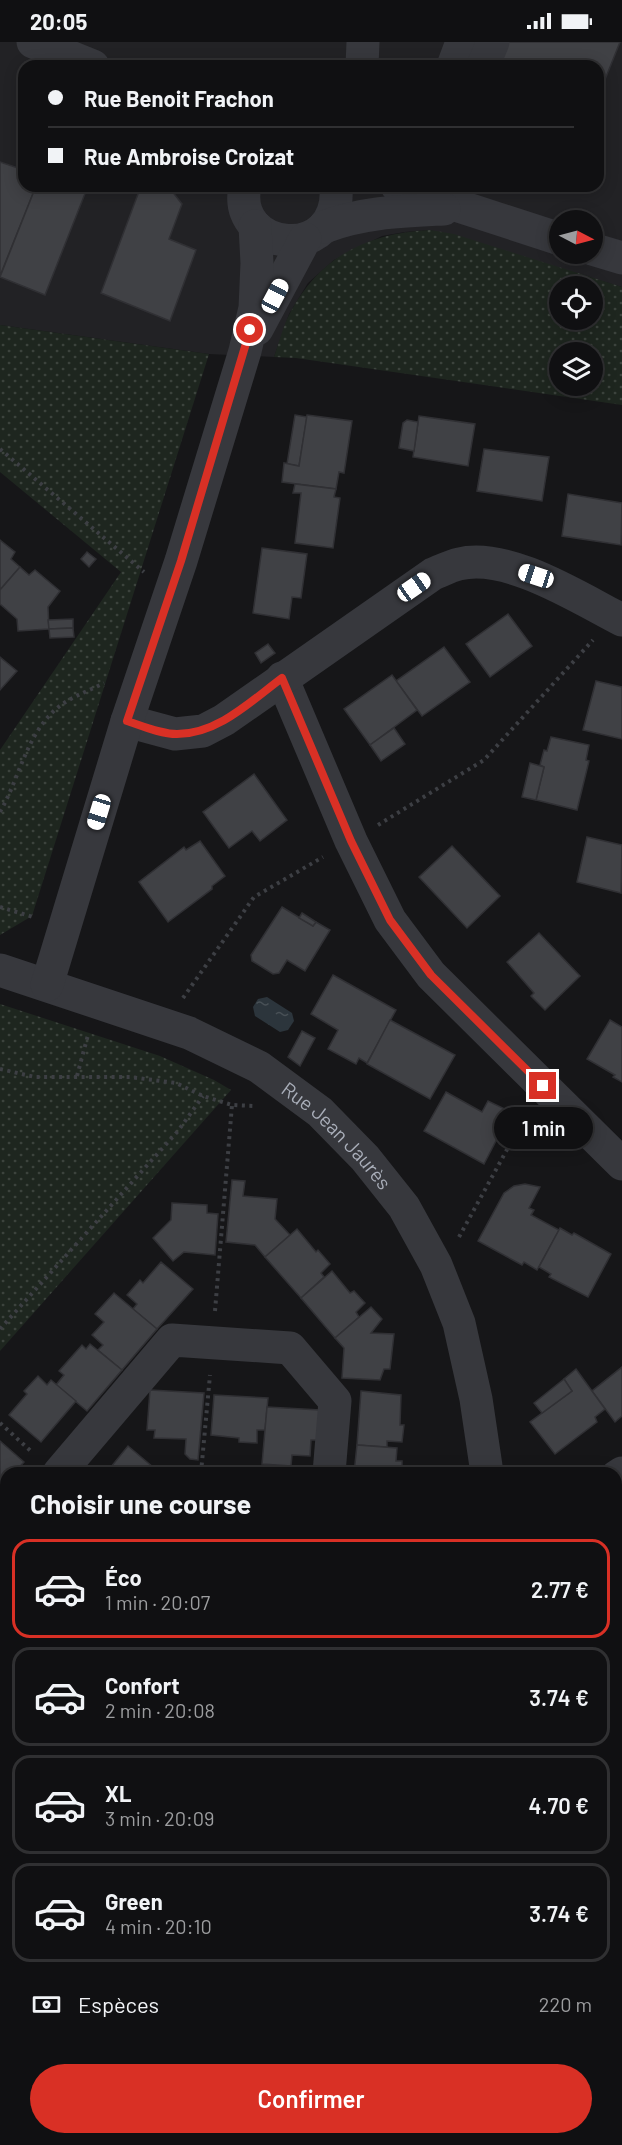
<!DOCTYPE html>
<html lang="fr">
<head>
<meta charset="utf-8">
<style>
  :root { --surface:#101012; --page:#1e1e20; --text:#f1f3f6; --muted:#9c9d9f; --line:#303032; --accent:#d93025 }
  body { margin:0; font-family:Barlow,sans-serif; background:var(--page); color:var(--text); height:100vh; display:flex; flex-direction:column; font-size:22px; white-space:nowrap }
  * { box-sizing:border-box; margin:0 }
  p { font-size:20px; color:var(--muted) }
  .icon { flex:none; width:33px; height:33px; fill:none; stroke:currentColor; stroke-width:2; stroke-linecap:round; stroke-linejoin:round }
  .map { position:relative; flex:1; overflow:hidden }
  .panel { position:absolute; left:0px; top:1425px; width:622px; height:678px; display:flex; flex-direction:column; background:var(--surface); border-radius:18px 18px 0 0; box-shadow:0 3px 15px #0003,0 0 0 2px var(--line) }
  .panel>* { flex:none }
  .banner { position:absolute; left:18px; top:18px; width:586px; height:132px; border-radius:18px; box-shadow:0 3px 15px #0003,0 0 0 2px var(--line); display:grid; align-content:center; height:132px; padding:0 30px; background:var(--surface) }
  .needle { width:39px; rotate:96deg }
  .fabs { position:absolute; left:549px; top:168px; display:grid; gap:12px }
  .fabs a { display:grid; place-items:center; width:54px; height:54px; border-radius:50%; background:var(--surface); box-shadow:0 3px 15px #0003,0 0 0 2px var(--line); font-size:30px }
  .end { position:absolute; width:27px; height:27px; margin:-14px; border:8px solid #d93025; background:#fff; box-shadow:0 0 0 3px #fff }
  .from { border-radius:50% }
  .bubble { position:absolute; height:42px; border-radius:21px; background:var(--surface); box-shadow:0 3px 15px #0003,0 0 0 2px var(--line); font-size:20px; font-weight:600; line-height:42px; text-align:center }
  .car { position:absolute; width:18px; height:36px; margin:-18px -9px; border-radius:8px; box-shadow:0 0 4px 2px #0007; background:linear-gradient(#fff 24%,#345 0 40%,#fff 0 76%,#345 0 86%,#fff 0) }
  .banner b { display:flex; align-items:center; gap:21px; height:57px; font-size:22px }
  .banner b+b { border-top:2px solid var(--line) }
  .banner i { width:15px; height:15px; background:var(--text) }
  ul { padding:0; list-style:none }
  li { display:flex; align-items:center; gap:18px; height:99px; margin:0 12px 9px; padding:0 18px; border:3px solid var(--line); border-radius:18px }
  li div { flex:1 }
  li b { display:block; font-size:22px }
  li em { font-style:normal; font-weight:600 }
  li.on { border-color:var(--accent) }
  li>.icon { width:54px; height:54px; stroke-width:1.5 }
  h2 { padding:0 30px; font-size:27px; line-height:72px }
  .pay { display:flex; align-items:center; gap:15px; height:66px; padding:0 30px; font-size:22px }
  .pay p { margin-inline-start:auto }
  .button { display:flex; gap:12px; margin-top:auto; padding:12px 30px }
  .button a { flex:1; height:69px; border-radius:36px; background:var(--accent); color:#fff; font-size:24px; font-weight:600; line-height:69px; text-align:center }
  .status { display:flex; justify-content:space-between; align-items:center; height:42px; padding:0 30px; background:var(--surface); direction:ltr }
  .status svg { height:16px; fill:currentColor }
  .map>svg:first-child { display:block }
  .built { fill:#222225; fill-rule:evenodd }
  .green { fill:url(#green-dots); fill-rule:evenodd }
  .water { fill:url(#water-ripples) }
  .building { fill:#404145; stroke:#303034; stroke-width:1.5 }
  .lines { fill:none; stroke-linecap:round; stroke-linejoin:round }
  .path { stroke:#3d3f44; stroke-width:4; stroke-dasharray:3 4.5; stroke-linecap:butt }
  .minor { stroke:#37383d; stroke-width:33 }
  .route { stroke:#d93025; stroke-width:8 }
  .labels { text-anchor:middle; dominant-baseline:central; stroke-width:5; stroke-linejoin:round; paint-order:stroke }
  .street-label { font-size:20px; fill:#a8adb8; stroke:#111113 }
</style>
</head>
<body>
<div class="status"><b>20:05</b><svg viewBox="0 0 49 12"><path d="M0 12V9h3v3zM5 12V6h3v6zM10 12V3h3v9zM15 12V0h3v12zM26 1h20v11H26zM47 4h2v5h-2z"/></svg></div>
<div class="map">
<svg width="622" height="2103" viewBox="0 0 622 2103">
  <defs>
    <pattern id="green-dots" width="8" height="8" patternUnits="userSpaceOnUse" patternTransform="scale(1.5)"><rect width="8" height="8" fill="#1e261f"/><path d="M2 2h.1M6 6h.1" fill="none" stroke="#3c433d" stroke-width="1.8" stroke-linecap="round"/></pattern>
    <pattern id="water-ripples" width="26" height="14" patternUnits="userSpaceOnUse" patternTransform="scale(1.5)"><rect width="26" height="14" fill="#2c353c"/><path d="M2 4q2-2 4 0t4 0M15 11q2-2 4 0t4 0" fill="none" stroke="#485056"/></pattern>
  </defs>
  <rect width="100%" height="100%" fill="#161618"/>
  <path class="built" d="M0,0H622V245L430,188L405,190L382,194L334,218L308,241L289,272L274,315L209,312L0,283ZM24,24H598V144H24ZM560,178H592V212H560Z"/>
  <g class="green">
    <path d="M430,188L454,192L622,245V363L296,316L274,315C279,301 283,284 290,271C320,214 368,191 430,188ZM560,244H592V278H560ZM560,310H592V344H560Z"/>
    <path d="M0,283L209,312L32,874L0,893V708L121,530L0,430Z"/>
    <path d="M0,962L160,1014L214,1038L231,1048L0,1309Z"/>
  </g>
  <path class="water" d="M267,955L292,971L294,979L288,988L280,990L255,974L253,965L258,957Z"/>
  <g class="building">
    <path d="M508,0H620L598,55V24H498Z"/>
    <path d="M0,120L24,128V144H36L0,234Z"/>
    <path d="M36,144H88L45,253L0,235Z"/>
    <path d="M141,144H168L182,162L169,197L196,208L170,279L101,251Z"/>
    <path d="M295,373L307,375L299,424L287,422Z"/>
    <path d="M307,373L352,379L344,431L339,430L336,447L282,440L284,421L299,424Z"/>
    <path d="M419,374L475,382L468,424L413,415Z"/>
    <path d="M407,378L418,380L414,409L399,406L403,381Z"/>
    <path d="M484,407L549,415L542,459L477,449Z"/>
    <path d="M295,442L336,447L334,455L340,456L333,506L295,501L301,451H293Z"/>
    <path d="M568,452L622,461L621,503L562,494Z"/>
    <path d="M0,498L15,510L11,517L20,525L0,548Z"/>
    <path d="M262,506L307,512L301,556L292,555L289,577L253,571Z"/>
    <path d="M87,510L96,517L89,525L81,517Z"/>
    <path d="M20,525L29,533L35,528L60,549L48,565L49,587L18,589L17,577L0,562V548Z"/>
    <path d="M508,572L532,604L490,635L466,602Z"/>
    <path d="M73,577V586L49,587L48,578Z"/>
    <path d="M73,586L74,595L50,596L49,587Z"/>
    <path d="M268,602L275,611L261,621L255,611Z"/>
    <path d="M444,605L470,640L422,674L396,639Z"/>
    <path d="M0,615L17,629L0,648Z"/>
    <path d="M392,633L417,668L370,703L344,667Z"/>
    <path d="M596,639L622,645V697L583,688Z"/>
    <path d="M394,686L405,702L381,719L370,703Z"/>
    <path d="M551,695L589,703L586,718L589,719L577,768L536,758L544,725L540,723L544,708L547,709Z"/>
    <path d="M530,721L544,725L536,758L522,755Z"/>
    <path d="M254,732L287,778L260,799L252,789L229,806L203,770Z"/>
    <path d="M587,795L622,803L621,851L577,840Z"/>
    <path d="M200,799L225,834L212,844V847L168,880L139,840L184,805L186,808Z"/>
    <path d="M452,804L500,854L467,886L419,835Z"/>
    <path d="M282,865L313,884L316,880L330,888L305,929L287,918L279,931L273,932L252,919L251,913Z"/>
    <path d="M302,871L316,880L313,884L299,876Z"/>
    <path d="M539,891L580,934L545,968L531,954L534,951L507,920Z"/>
    <path d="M333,933L396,968L367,1021L359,1016L356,1022L328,1007L338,988L311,972Z"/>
    <path d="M390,978L455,1013L430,1057L367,1022Z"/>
    <path d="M610,978L622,985V1040L613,1035L615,1033L587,1017Z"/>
    <path d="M302,989L315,996L300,1024L288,1015Z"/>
    <path d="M446,1050L482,1070L488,1059L511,1070L484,1122L424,1089Z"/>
    <path d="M232,1138L245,1139L243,1154L277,1157L275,1177L290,1193L265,1215L255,1203L226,1200Z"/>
    <path d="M525,1142L540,1145L529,1166L534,1168L531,1173L559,1188L537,1228L524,1220L522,1223L478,1199L504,1151L514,1144Z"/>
    <path d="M172,1161L207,1163V1171L218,1172L215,1213L184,1210L173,1219L153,1196L171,1178Z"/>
    <path d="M560,1186L572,1193L574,1191L611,1212L588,1255L549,1235L551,1232L539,1225Z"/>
    <path d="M297,1187L316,1210L318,1208L330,1222L321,1231L324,1235L301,1256L265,1215Z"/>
    <path d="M161,1220L193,1247L157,1287L133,1267L137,1262L127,1253L140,1238L143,1241Z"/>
    <path d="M332,1229L350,1251L354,1249L365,1261L356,1270L359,1275L335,1296L301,1256Z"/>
    <path d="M114,1251L157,1287L122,1328L98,1308L103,1303L92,1293L104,1280L95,1272Z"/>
    <path d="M371,1265L382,1277L371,1291L394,1292L390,1327H384L380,1338L342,1336L344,1306L335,1296Z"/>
    <path d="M90,1302L122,1328L87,1369L56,1343L64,1333L59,1329L82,1303L86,1307Z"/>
    <path d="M622,1325V1374L615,1380L592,1349Z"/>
    <path d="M576,1327L605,1367L595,1375L597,1380L555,1412L530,1380L572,1349L564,1337Z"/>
    <path d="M38,1334L47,1343L51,1338L76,1359L41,1400L9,1373L27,1352L24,1349Z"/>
    <path d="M564,1337L572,1349L542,1371L534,1361Z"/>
    <path d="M150,1348L204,1351L198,1418L190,1417L185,1412L186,1397L154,1396L155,1388H147Z"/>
    <path d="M361,1349L401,1353L400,1383H404L402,1400L387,1399V1405L357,1403Z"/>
    <path d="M214,1353L268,1356L265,1388H257V1401L239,1400V1396L211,1393Z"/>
    <path d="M267,1365L320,1368L317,1398H311L310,1414L292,1413L291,1424L262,1422Z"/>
    <path d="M0,1399L24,1420L14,1431H6V1440L0,1447Z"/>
    <path d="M357,1403L397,1406L396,1419H402V1431H354Z"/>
    <path d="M128,1404L160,1431H106Z"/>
    <path d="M622,1515V1569L616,1574V1520Z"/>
    <path d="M6,1664V1719L2,1716L5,1713L0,1708V1671Z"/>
    <path d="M616,1781H622V1827L616,1826Z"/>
    <path d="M2,1823L6,1826V1878L0,1873V1826Z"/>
    <path d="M616,1880L622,1881V1928H616Z"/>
    <path d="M6,1933V1979L0,1980V1934Z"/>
    <path d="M6,2036V2075L0,2076V2037Z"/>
    <path d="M616,2093L622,2094V2103H596L597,2097H616Z"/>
    <path d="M101,2097H127L131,2103H90Z"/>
    <path d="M127,2097H180L171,2103H162L159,2098L150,2103H131Z"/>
    <path d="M266,2097H300L303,2103H270Z"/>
    <path d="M512,2097H543V2103H511Z"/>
    <path d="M543,2097H597L596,2103H543Z"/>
  </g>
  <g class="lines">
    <g class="path">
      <path d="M0,407L144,530"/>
      <path d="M0,770C19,737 26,694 55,668C69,655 87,650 104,641"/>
      <path d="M378,783L484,718L593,598"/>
      <path d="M0,865L33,875"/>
      <path d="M183,956L254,855L323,815"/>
      <path d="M0,1027L35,1035H130L176,1041L203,1054L232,1063L255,1064"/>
      <path d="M77,1034L88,993"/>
      <path d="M459,1195L526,1073"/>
      <path d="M215,1269L232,1063"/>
      <path d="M0,1287L178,1089L203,1054"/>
      <path d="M0,1381L33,1411"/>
      <path d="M201,1431L210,1333"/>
      <path d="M0,1805L6,1810"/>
      <path d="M0,1896L6,1889"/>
      <path d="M2,2103L12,2097"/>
    </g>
    <g class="minor">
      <path d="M33,0L93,24"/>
      <path d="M362,24L363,0"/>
      <path d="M453,24L462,0"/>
      <path d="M483,24L493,0"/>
      <path d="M245,144C231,210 342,223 336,144"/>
      <path d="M397,144L560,197"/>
      <path d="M324,185C363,170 403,169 444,167"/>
      <path d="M592,207L622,216"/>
      <path d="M257,287L305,197"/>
      <path d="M282,636L351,799L390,878L431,933L622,1122"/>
      <path d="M127,679L175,692L203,689L224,678L433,532C441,529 450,524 459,522C508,510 579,556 622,578"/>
      <path id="s1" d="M0,928L189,991L259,1025L320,1070L365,1116L404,1165L436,1223L459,1281L476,1357L487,1431"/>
      <path d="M47,943L127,679L181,519L245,309L255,266L257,221L255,184"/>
      <path d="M59,1431L172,1298L290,1306L335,1359L329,1431"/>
      <path d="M616,1435L622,1431"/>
      <path d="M0,1501L6,1494"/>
      <path d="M0,1609L6,1613"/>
      <path d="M616,1853L622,1854"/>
      <path d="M325,2097L328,2103"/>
      <path d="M223,2103L233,2097"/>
      <path d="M400,2103L404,2097"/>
    </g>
  </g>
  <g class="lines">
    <path class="route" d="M250,288L181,519L127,679C142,684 161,692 177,692C218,692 251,659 282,636L351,799L390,878L431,933L543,1044"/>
  </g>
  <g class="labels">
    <g class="street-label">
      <text stroke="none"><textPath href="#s1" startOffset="381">Rue Jean Jaurès</textPath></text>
    </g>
  </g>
</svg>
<div class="fabs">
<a><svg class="needle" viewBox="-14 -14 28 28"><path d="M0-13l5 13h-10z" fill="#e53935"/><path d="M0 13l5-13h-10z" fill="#9c9d9f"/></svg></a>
<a><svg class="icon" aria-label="locate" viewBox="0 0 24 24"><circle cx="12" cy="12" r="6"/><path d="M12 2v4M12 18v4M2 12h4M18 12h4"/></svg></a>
<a><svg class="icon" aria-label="layers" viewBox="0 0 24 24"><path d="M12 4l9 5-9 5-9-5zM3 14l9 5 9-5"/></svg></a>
</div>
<i class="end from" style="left:250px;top:288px"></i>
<i class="end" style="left:543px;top:1044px"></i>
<div class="bubble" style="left:494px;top:1065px;width:99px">1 min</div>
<i class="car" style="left:275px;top:254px;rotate:28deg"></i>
<i class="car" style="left:536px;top:534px;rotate:288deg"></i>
<i class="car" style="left:414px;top:545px;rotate:55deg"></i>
<i class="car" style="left:99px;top:770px;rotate:197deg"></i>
<div class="banner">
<b><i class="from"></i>Rue Benoit Frachon</b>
<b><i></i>Rue Ambroise Croizat</b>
</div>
<section class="panel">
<h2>Choisir une course</h2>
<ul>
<li class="on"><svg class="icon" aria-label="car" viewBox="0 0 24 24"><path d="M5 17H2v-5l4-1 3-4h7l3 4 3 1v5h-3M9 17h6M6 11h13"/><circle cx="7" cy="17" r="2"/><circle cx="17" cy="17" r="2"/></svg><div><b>Éco</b><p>1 min · 20:07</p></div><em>2.77 €</em></li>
<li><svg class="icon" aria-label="car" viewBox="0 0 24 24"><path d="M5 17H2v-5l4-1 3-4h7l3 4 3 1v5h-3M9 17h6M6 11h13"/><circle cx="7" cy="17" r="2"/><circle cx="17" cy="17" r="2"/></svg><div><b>Confort</b><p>2 min · 20:08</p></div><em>3.74 €</em></li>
<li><svg class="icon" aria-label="car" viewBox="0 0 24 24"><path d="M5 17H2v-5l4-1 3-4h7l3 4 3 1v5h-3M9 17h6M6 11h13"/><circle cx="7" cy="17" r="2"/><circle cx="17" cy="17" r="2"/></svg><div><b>XL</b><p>3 min · 20:09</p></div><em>4.70 €</em></li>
<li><svg class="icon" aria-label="car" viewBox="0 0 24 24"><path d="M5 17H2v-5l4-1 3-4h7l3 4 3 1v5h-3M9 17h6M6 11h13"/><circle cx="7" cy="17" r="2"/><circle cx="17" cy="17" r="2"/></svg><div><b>Green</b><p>4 min · 20:10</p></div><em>3.74 €</em></li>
</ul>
<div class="pay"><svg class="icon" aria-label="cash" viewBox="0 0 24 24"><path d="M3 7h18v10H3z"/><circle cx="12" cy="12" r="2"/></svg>Espèces<p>220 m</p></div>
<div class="button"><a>Confirmer</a></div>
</section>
</div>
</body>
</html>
